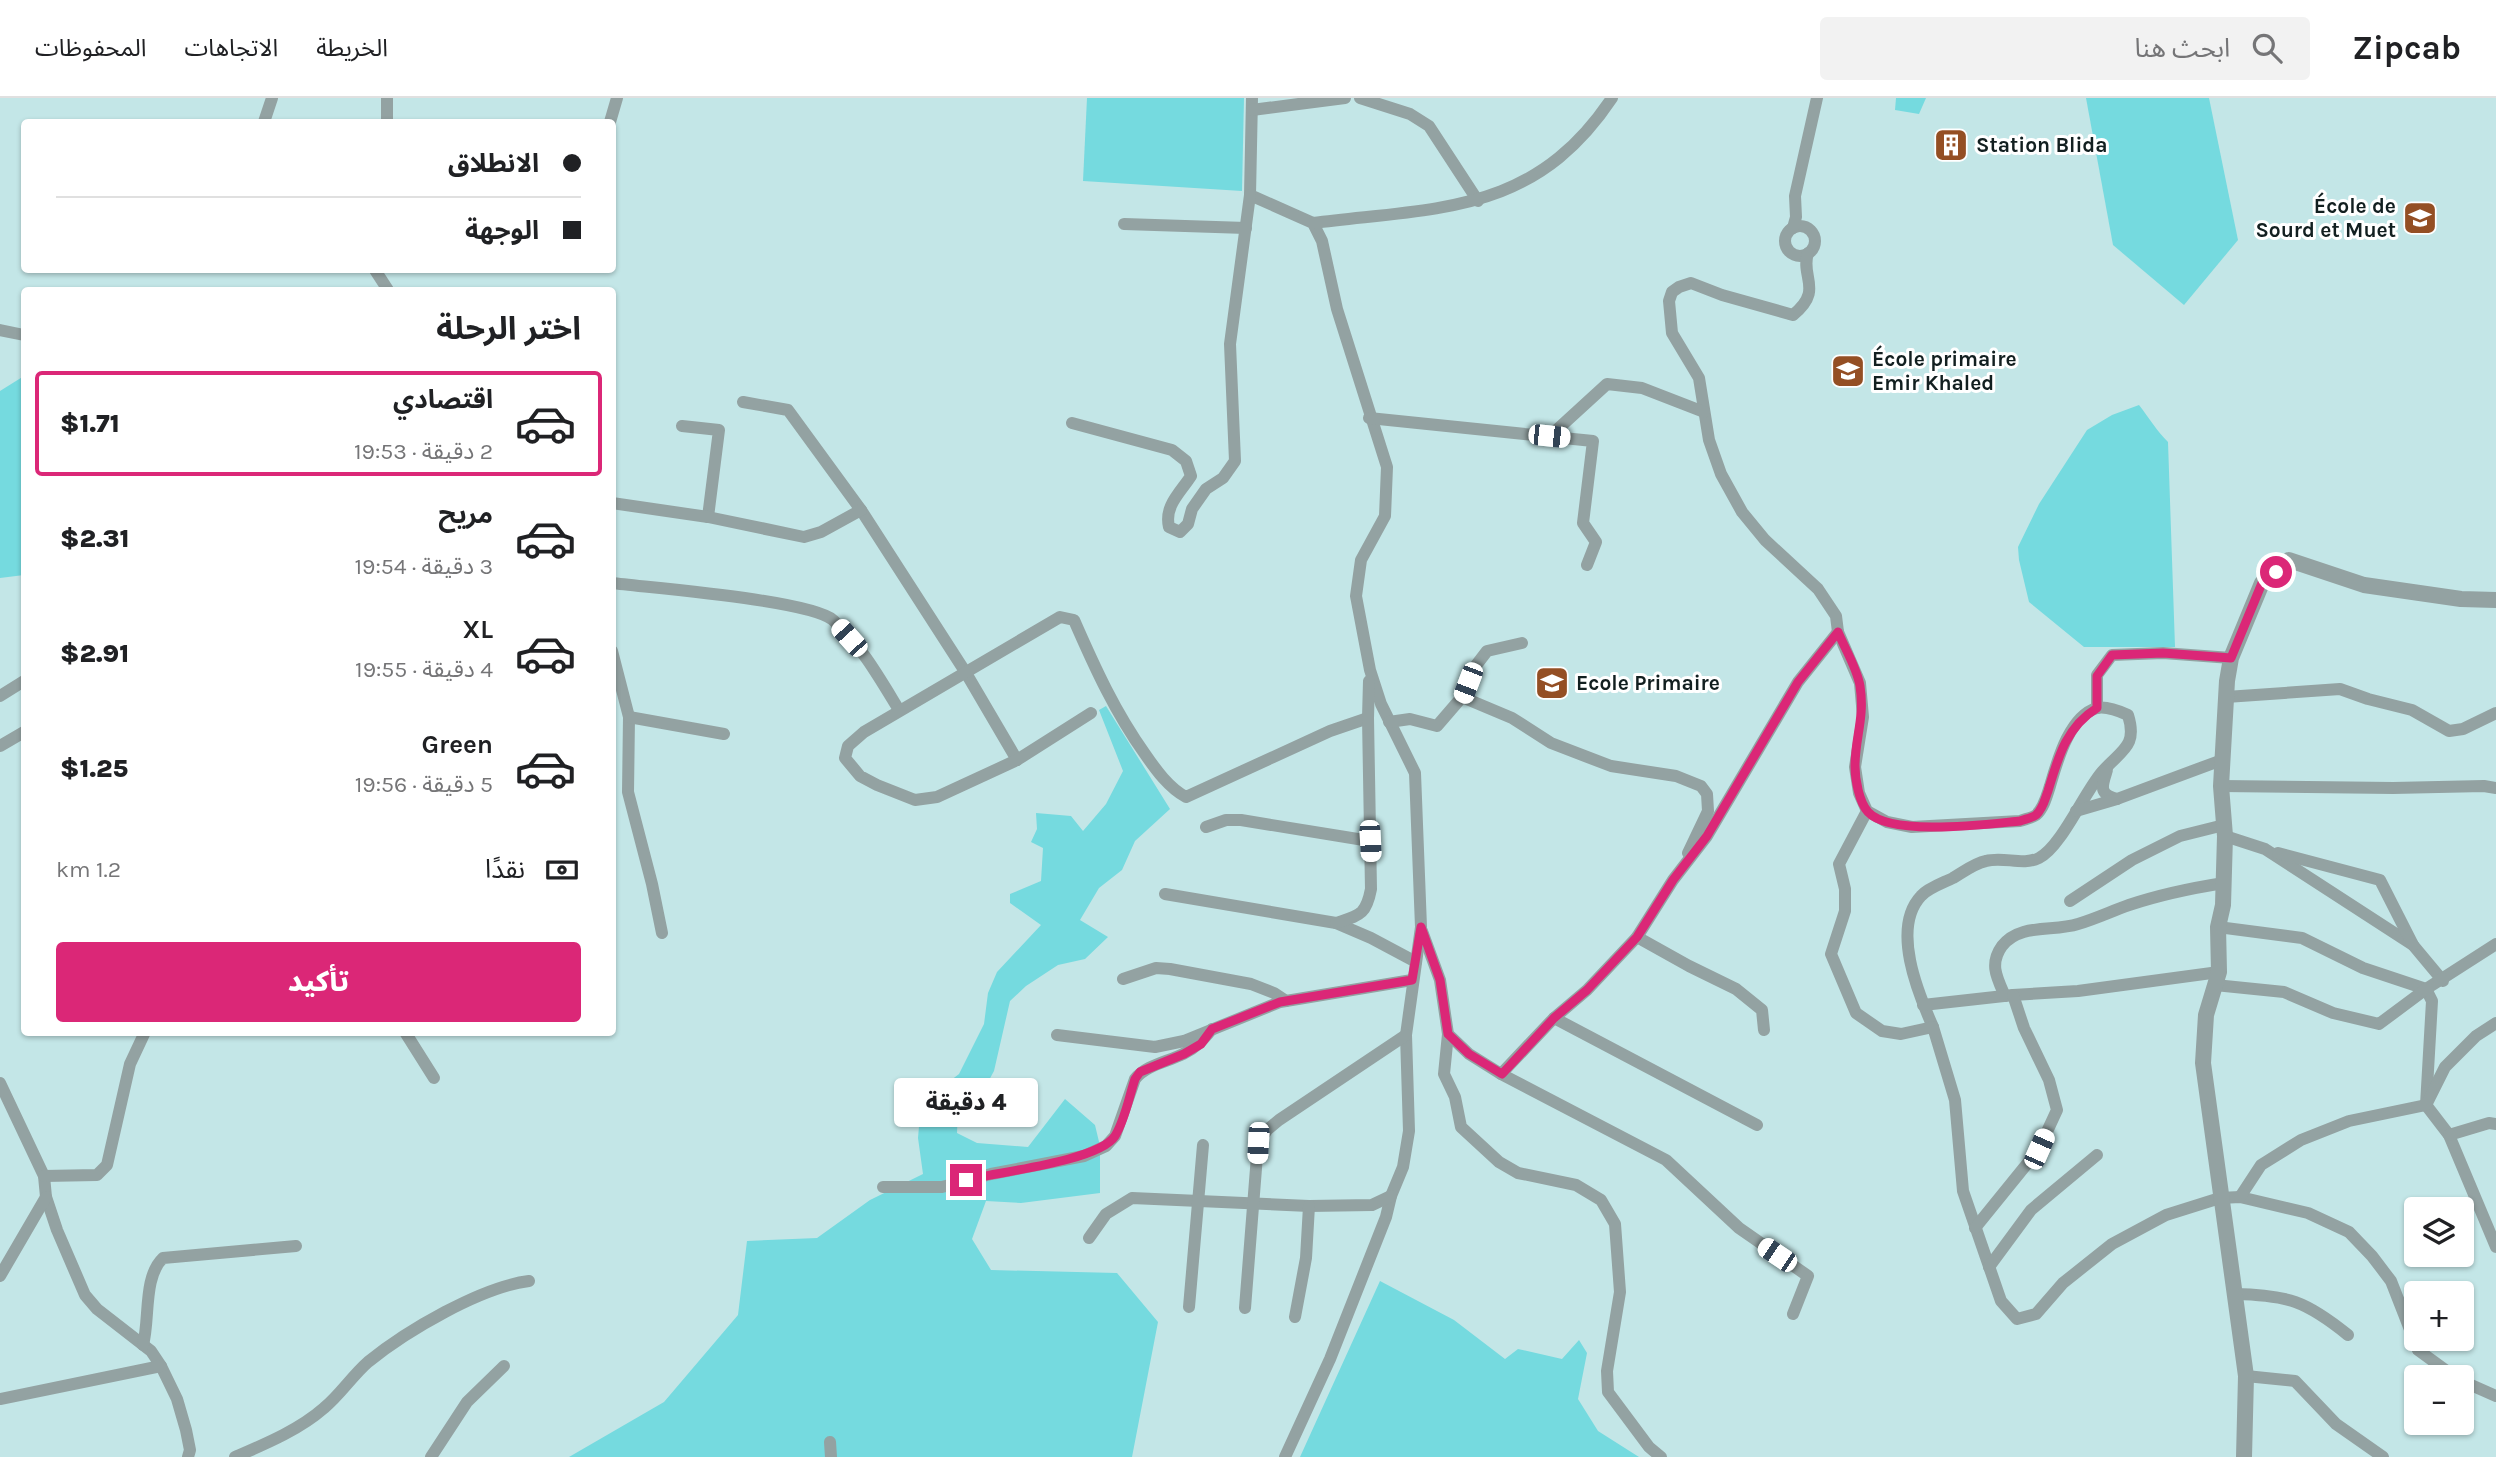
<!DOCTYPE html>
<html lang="ar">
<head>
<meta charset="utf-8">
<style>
  :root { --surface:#fff; --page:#f2f2f2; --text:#202124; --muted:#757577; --line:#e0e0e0; --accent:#db2777 }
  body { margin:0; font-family:Karla,"Noto Sans Arabic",sans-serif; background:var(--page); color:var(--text); direction:rtl; height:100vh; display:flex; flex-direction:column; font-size:26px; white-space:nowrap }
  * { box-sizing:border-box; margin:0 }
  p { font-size:23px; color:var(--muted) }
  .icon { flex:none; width:38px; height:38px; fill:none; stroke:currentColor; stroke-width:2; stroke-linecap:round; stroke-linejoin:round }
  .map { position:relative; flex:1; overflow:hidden; direction:ltr }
  .drawer { position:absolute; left:21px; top:189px; width:595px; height:749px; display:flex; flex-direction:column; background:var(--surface); border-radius:7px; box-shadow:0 2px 5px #0004; direction:rtl }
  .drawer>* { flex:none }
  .hud { position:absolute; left:21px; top:21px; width:595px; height:154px; border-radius:7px; box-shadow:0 2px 5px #0004; direction:rtl; display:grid; align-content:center; height:154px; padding:0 35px; background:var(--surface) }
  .buttons { position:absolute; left:2404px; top:1099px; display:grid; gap:14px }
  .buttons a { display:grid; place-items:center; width:70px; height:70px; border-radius:7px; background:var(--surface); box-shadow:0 2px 5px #0004; font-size:35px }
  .end { position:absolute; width:32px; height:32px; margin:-16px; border:9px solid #db2777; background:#fff; box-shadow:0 0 0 4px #fff }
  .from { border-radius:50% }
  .bubble { position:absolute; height:49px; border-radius:7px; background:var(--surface); box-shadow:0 2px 5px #0004; font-size:23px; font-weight:800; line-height:49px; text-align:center; direction:rtl }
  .car { position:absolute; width:21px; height:42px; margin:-21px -10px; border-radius:9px; box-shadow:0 0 5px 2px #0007; background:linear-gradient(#fff 24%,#345 0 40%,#fff 0 76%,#345 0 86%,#fff 0) }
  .hud b { display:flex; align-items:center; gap:24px; height:66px; font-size:26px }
  .hud b+b { border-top:2px solid var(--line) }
  .hud i { width:18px; height:18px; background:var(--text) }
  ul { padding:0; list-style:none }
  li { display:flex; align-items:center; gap:21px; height:105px; margin:0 14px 10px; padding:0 21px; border:4px solid transparent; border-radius:7px }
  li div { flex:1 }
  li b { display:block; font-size:26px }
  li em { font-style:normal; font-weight:800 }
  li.on { border-color:var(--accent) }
  li>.icon { width:63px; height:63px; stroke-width:1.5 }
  h2 { padding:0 35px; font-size:32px; line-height:84px }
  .pay { display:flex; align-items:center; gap:18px; height:77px; padding:0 35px; font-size:26px }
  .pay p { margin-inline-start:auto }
  .action { display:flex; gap:14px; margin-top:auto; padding:14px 35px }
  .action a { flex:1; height:80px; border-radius:7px; background:var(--accent); color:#fff; font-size:28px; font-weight:800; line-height:80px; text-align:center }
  header { display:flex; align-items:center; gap:42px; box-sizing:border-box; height:98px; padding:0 35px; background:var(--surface); border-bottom:2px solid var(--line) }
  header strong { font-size:33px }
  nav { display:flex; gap:38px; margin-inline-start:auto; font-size:24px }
  .search { width:490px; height:63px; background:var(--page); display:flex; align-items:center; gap:18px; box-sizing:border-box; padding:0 24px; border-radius:7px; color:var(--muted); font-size:26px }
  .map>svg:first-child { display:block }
  .green { fill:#75dadf }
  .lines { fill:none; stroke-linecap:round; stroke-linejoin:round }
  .minor { stroke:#93a2a2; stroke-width:12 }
  .tertiary { stroke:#93a2a2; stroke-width:16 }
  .route { stroke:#db2777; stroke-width:9 }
  .labels { text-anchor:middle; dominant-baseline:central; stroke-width:6; stroke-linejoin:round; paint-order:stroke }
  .poi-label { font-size:21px; font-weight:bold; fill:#121f20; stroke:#fff; text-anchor:start }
</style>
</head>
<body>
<header>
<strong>Zipcab</strong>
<div class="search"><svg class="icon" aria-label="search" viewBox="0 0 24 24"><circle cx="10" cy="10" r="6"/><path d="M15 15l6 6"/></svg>ابحث هنا</div>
<nav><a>الخريطة</a><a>الاتجاهات</a><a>المحفوظات</a></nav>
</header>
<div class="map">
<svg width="2496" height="1359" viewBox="0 0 2496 1359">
  <rect width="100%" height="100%" fill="#c3e6e7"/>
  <g class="green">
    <path d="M1087,0H1244L1242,93L1083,83Z"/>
    <path d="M1896,0H1926L1919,16L1895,12Z"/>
    <path d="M2086,0H2209L2238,142L2184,207L2113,147Z"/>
    <path d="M24,278V477L0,480V293Z"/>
    <path d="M2139,307C2149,320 2157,333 2168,344L2175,549H2084L2029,504L2019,462L2018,449L2039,406L2087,332L2112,317Z"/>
    <path d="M1106,608L1170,711L1135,743L1122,772L1099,790L1080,822L1108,839L1085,861L1058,867L1026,888L1010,903L994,973L983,993L958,1011L957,1035L977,1045L1028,1049L1065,1001L1095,1027L1100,1048V1095L1021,1105L986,1103L972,1141L991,1172L1117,1175L1158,1224L1132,1359H569L664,1304L738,1217L747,1143L817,1140L870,1102L923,1076L918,1040L921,1005L959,976L984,926L988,895L997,874L1041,827L1010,805V796L1041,783L1043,750L1031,744L1037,731L1036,715L1071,718L1083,733L1106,706L1123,673L1099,612Z"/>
    <path d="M1380,1183L1454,1222L1505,1261L1518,1251L1562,1261L1579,1242L1587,1255L1578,1301L1598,1333L1639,1359H1300Z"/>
  </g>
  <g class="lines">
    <g class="minor">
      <path d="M387,0V24"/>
      <path d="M1252,0L1250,97L1313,125L1322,143L1337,211L1387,369L1385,418L1361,462L1356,498L1370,572L1381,606L1415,675L1421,829L1406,937L1409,1033L1403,1069L1391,1098L1386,1119L1330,1261L1285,1359"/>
      <path d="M1360,0L1410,16L1429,28L1478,103"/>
      <path d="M1252,12L1345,0"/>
      <path d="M264,24L272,0"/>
      <path d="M610,24L617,0"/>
      <path d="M1313,125C1438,109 1534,117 1612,0"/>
      <path d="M1124,126L1246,130"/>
      <circle cx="1800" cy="143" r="15"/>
      <path d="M1793,130L1796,119L1795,98L1817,0"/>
      <path d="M1808,155C1800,179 1824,192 1793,217L1722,197L1691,185L1679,189L1672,194L1669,203L1672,235L1699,280L1709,342L1721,376L1742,414L1765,442L1818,491L1836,518L1838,534L1860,585L1863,619L1855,669L1859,695L1867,713L1887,724L1912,729L2020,723C2025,721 2032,720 2036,717C2044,710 2047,697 2050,688C2057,664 2069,618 2097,610C2107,608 2119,613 2128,617C2138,649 2121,652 2102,674C2084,695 2061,749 2039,760C2023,768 2003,758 1986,763C1975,765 1963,774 1953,780C1943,785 1928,790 1921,798C1891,830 1918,895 1933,929"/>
      <path d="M375,172L388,192"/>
      <path d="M0,232L24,237"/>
      <path d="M743,304L788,312L861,412L966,575L1017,662"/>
      <path d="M1369,320L1593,343L1583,425L1596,444L1587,467"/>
      <path d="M1072,325L1172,352L1186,363L1191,378C1180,395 1164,408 1169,429L1180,434L1188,426L1192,411L1206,391L1223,380L1235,363L1230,246L1250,97"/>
      <path d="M682,328L719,332L708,419"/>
      <path d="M1549,339L1607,286L1642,290L1704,314"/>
      <path d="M612,405L708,419L804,439L821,434L861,412"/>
      <path d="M612,485C652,490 809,502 833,522C861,547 880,581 899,612"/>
      <path d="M612,553L629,619L628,694L652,786L662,835"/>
      <path d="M0,598L24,583"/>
      <path d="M1462,599L1512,620L1551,645L1611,668L1676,678L1701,688L1707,696L1708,713L1688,755"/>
      <path d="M2226,599L2340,591L2368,601L2412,612L2449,633L2463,631L2496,615"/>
      <path d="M2097,610V577L2112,557L2163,555L2231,560"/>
      <path d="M1091,615L1017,662L937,699L915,702L877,687L860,678L845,660L848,648L864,634L1060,519L1074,522C1095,570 1115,614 1145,656C1156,672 1169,690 1186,699L1330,633L1368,620"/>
      <path d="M629,619L724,636"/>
      <path d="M1389,624L1410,621L1437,628L1462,599L1474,570L1487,553L1522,545"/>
      <path d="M0,648L24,634"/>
      <path d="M2107,672C2102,688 2098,696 2117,701"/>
      <path d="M2221,688L2393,690L2484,688L2496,690"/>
      <path d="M1867,713L1839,766L1845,791V813L1831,856L1856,915L1882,933L1901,936L1933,929L1955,1002L1963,1093L2001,1203L2017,1221L2036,1216L2063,1185L2112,1146L2166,1117L2220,1100L2240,1099L2308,1115L2349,1134L2372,1158L2391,1183L2418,1252L2455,1279"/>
      <path d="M2076,713L2117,701L2222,662"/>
      <path d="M1206,729L1226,722H1241L1370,743"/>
      <path d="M2225,738L2265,751L2413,847L2443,883"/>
      <path d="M2278,755L2380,782L2413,847"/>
      <path d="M1165,796L1336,825L1371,840L1416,864"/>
      <path d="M2070,803L2132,762L2180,738L2224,727"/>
      <path d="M1336,825C1360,817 1366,817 1371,791L1368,620L1369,583"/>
      <path d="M2218,829L2302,840L2363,870L2426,891L2432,903L2426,1007L2449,1037L2496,1149"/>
      <path d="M1422,833L1440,882L1448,936L1469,956L1501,976L1666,1062L1739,1130L1808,1178L1793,1216"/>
      <path d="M1637,839L1689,868L1736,891L1762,912L1764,932"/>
      <path d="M1123,881L1156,870L1170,871L1251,886L1274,895L1286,903"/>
      <path d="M2215,887L2284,894L2333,915L2379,926L2426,891L2496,846"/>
      <path d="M2005,898C1997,880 1989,866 2002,848C2020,825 2053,834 2078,826C2095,821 2112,813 2129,807C2159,797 2192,790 2224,785"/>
      <path d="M1923,907L2013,897L2078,893L2219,874"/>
      <path d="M1554,920L1757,1027"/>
      <path d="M405,934L434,980"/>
      <path d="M1448,936L1444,976L1455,999L1461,1029L1499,1064L1518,1075L1576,1087L1601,1102L1615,1126L1620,1194L1607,1273L1608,1294L1649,1349L1661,1359"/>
      <path d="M1057,937L1155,949L1184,943L1280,904L1412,882"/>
      <path d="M1501,976L1554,920L1587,892L1637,839L1673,782L1707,738L1798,584L1838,534"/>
      <path d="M0,985L44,1078L46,1099L57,1132L85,1197L97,1211L151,1253L161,1268L177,1301L186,1332L190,1352L188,1359"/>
      <path d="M2449,1037L2489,1025L2496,1026"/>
      <path d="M44,1078L97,1077L107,1067L130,966L145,934"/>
      <path d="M883,1089H942L991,1076L1084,1058L1106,1048L1115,1038L1135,981C1146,967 1167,964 1183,956C1196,950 1203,942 1212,931"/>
      <path d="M2240,1099L2261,1067L2301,1042L2349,1023L2426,1007L2445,969L2476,938L2496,925"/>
      <path d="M1975,1130L2039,1051L2057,1012L2049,982L2024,930L2013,897"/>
      <path d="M1089,1140L1106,1116L1132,1100L1309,1108L1372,1107L1391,1098"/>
      <path d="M1989,1169L2031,1112L2097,1057"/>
      <path d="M0,1178L46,1099"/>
      <path d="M2235,1196C2288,1197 2306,1203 2348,1237"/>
      <path d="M1189,1209L1203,1047"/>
      <path d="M1245,1210L1258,1045L1267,1032L1279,1022L1406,937"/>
      <path d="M1295,1219L1306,1160L1309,1108"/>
      <path d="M143,1247C150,1221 143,1179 163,1160L296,1148"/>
      <path d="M2246,1278L2295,1283L2336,1326L2383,1359"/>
      <path d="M2462,1283L2496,1298"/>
      <path d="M0,1301L161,1268"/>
      <path d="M830,1344L831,1359"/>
      <path d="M235,1359C265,1346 299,1332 324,1310C340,1297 352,1278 368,1264C406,1233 481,1189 529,1183"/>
      <path d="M431,1359L467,1304L504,1268"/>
    </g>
    <path class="tertiary" d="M2244,1359L2246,1278L2203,965L2206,917L2219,874L2218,829L2223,807L2225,738L2221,688L2227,583L2231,560L2262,485L2289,462L2364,487L2461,501L2496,502"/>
  </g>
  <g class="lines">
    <path class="route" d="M966,1082C998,1074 1099,1063 1115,1038C1125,1022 1129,999 1135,981L1140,974L1184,956L1201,946L1212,931L1280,904L1412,882L1421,829L1440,882L1448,936L1469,956L1502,976L1554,920L1587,892L1637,839L1673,782L1707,738L1798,584L1838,534C1845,551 1857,570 1860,588C1865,620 1855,639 1855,668C1855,681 1859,704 1868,714C1891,739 1988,726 2020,723C2025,721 2032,720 2036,717C2043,711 2045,701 2048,693C2058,660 2066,629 2097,610V578L2112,557L2163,555L2231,560L2262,485L2276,474"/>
  </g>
  <defs>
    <g id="building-square" transform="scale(1.75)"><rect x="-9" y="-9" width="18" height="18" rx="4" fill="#944f24" stroke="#fff"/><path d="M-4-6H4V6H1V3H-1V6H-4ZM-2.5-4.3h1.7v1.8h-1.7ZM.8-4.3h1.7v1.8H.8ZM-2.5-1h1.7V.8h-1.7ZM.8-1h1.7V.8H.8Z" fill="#fff"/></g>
    <g id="school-square" transform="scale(1.75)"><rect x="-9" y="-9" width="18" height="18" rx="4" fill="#944f24" stroke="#fff"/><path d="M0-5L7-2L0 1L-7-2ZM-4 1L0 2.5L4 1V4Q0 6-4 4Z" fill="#fff"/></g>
  </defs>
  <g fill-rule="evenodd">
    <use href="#building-square" x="1951" y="47"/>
    <use href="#school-square" x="2420" y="120"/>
    <use href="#school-square" x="1848" y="273"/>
    <use href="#school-square" x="1552" y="585"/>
  </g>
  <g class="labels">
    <g class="poi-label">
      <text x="1976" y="47">Station Blida</text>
      <text x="2396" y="108" text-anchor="end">École de<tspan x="2396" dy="24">Sourd et Muet</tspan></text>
      <text x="1872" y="261">École primaire<tspan x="1872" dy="24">Emir Khaled</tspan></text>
      <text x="1576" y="585">Ecole Primaire</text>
    </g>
  </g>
</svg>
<div class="buttons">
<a><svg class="icon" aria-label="layers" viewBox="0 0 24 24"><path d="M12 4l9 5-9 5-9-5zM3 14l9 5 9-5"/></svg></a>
<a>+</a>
<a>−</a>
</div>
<i class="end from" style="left:2276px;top:474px"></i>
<i class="end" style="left:966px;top:1082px"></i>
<div class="bubble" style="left:894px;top:980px;width:144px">4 دقيقة</div>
<i class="car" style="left:1549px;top:338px;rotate:96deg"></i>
<i class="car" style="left:849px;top:540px;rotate:318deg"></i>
<i class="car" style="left:1468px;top:585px;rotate:201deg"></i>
<i class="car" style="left:1370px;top:743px;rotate:177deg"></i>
<i class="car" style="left:1258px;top:1045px;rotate:183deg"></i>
<i class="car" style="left:2039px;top:1051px;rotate:24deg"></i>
<i class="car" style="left:1777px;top:1157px;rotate:304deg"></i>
<div class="hud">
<b><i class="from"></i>الانطلاق</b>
<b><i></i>الوجهة</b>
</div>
<section class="drawer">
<h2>اختر الرحلة</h2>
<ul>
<li class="on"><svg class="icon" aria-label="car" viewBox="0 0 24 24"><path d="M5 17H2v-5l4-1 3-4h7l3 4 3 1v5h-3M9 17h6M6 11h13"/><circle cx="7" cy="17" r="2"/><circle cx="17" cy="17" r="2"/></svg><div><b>اقتصادي</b><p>2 دقيقة · 19:53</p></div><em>$1.71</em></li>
<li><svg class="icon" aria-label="car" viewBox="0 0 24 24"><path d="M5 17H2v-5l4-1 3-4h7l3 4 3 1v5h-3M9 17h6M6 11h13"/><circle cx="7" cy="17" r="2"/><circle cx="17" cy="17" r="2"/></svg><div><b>مريح</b><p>3 دقيقة · 19:54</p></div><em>$2.31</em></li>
<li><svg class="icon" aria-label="car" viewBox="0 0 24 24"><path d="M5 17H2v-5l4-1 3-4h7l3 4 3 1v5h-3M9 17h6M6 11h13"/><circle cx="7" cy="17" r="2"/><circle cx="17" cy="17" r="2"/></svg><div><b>XL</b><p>4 دقيقة · 19:55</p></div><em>$2.91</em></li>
<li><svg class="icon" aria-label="car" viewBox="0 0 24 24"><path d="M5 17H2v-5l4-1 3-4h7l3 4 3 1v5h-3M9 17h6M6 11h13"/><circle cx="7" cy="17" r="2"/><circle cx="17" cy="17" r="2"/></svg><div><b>Green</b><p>5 دقيقة · 19:56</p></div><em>$1.25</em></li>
</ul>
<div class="pay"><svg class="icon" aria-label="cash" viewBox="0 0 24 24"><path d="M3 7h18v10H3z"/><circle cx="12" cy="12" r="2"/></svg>نقدًا<p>1.2 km</p></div>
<div class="action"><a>تأكيد</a></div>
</section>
</div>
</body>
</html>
